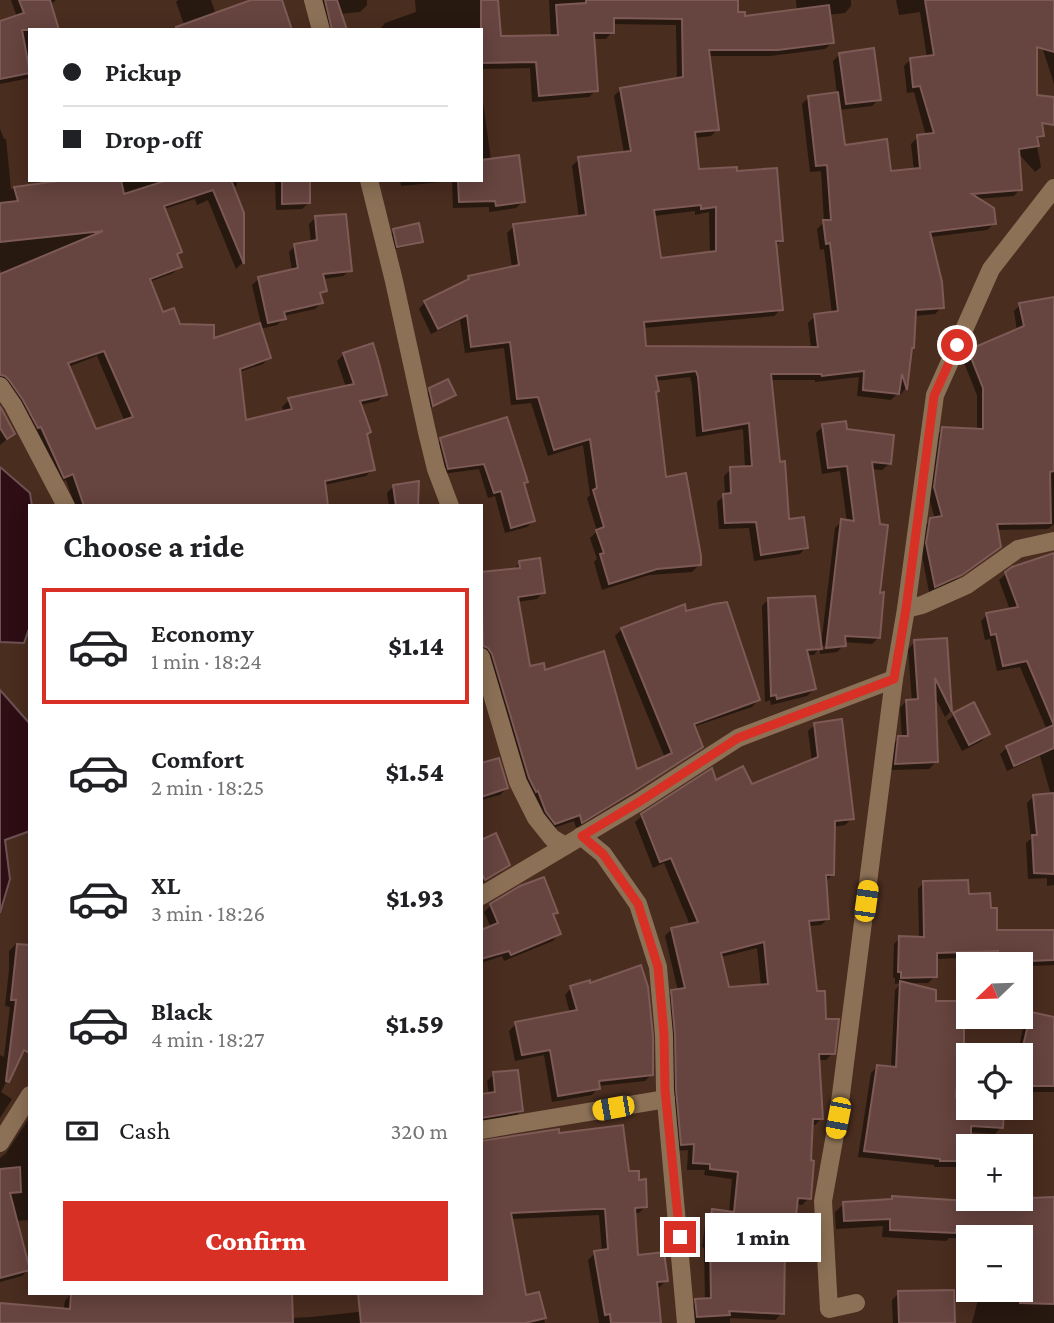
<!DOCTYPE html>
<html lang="en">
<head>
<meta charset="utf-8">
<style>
  :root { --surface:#fff; --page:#f2f2f2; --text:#202124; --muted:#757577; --line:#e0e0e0; --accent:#d93025 }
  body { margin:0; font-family:"Crimson Pro",serif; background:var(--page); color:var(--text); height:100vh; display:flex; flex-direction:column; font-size:26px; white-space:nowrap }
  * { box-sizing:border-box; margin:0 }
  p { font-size:23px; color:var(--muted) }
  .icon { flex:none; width:38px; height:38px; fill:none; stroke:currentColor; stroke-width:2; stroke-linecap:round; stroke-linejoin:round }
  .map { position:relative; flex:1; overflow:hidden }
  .details { position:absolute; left:28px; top:504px; width:455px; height:791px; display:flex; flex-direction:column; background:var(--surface); border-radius:0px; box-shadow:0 4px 18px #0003 }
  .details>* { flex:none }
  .banner { position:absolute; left:28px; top:28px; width:455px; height:154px; border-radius:0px; box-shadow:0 4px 18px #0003; display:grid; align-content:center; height:154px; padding:0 35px; background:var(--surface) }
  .needle { width:46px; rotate:247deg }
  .fabs { position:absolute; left:956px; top:952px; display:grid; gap:14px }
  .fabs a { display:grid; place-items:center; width:77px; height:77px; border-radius:0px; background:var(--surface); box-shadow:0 4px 18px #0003; font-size:35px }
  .end { position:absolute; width:32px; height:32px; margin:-16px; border:9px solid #d93025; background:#fff; box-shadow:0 0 0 4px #fff }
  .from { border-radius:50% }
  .bubble { position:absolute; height:49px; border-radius:0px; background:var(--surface); box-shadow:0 4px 18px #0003; font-size:23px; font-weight:800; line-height:49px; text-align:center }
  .car { position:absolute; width:21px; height:42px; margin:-21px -10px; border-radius:9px; box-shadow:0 0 5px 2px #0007; background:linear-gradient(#f5c518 24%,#345 0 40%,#f5c518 0 76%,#345 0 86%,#f5c518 0) }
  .banner b { display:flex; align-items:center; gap:24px; height:66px; font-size:26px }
  .banner b+b { border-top:2px solid var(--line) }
  .banner i { width:18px; height:18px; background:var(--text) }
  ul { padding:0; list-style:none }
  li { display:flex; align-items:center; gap:21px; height:116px; margin:0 14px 10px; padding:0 21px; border:4px solid transparent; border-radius:0px }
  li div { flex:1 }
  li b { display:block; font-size:26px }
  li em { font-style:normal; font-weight:800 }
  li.active { border-color:var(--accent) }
  li>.icon { width:63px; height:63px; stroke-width:1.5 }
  h2 { padding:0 35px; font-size:32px; line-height:84px }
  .pay { display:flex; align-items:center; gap:18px; height:77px; padding:0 35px; font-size:26px }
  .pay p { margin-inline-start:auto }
  .action { display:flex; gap:14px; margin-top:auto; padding:14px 35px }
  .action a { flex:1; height:80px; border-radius:0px; background:var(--accent); color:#fff; font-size:28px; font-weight:800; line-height:80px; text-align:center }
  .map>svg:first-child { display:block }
  .water { fill:#2e0d14; stroke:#6c5255; stroke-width:2 }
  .shadow { fill:#0007; fill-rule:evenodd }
  .building { fill:#66443f; stroke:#7d5a55; stroke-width:2; fill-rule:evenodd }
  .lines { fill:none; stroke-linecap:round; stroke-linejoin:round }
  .minor { stroke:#8c7156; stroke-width:18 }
  .route { stroke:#d93025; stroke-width:9 }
</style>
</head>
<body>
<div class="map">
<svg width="1054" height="1323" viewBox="0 0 1054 1323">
  <rect width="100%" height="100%" fill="#492d1f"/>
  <g class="water">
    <path d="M0,467L30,493L32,506H30V626L24,643L0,642Z"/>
    <path d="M0,690L30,724V831L5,840L10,879L0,913Z"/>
  </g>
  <g class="shadow">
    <path d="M11,0H56L50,5L30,30V78L0,84V23L17,17Z"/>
    <path d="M178,0H211L216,15L252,0H280L185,27L176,2Z"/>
    <path d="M315,0H367V5L360,12L340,14L345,30H324Z"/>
    <path d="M415,0H496L499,38L551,37L549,0H736V14L743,18L797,11L796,0H851V6L845,13L828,15L832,43L825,49L770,56H708L718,129L711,136L694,138L697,171L782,240L775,246L781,309L774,316L643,328L644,348H811L808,323L815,316L832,314L824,249L820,250L817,229L824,222L821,171L810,172L802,104L809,97L837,94L833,61L840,54L879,99L872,106L839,110L843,147L890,173L914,170L911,144L918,137L926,136L914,92L907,93L904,66L911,59L927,58L920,12L899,15L896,0H1054V84L1037,31L1024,35L1042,136L1036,141L1041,167L1035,172L1018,153L1020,189L1014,196L976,199L994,224L987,230L930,237L942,307L935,314L914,316L905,389L900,395L899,392L891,400L857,396L859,377L815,382V380H770L778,464L788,521L806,547L800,554L754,561L749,528L719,529L717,502L725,495L724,476L731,469L745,468L743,429L696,437L692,385L690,377L655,381L654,393L664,479L699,565L692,572L649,575L602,590L594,562L597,559L590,538L597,531L587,498L590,495L583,445L548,456L531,403L511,405L504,348L465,353L460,320L431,334L419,309L425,302L463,284L469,278L512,268L507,233L514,226L579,218L572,166L579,159L624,153L614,96L621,89L677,80L676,25L612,24V32L606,39H592L596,90L589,97L532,102L530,68L481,69V30H379L385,23L416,12ZM695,211V215L709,212L710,253L659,259L653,216Z"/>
    <path d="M481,87L491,160L523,201L516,208L489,212V207L453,208L452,181L401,186L400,180H481Z"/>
    <path d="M0,129L4,139H6L11,189L58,183L57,180H236L237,185L233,189L242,214V263L236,269L208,200L197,205L195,199L164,209L180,252L176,256L180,267L173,273L149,282L161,314L179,326L212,341L261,324L252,285L259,279L292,271L289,252L295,246L311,243L309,224L315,218L350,270L343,276L323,279L325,291L319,296L321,303L315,309L283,316L284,318L277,325L260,329L269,358L263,364L239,372L245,423L284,412L282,407L289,400L346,387L337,361L344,354L385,394L378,401L360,405L373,469L366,476L324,485L326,506H75L66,480L57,484L0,384V331L22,320L0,269ZM97,356L125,422L95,432L68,367Z"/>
    <path d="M275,180H308L309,203L302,209L276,210Z"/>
    <path d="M394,231L421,241L418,244L395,249L391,234Z"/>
    <path d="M1054,299V524L1048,529L997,530L999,546L993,553L954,581L929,592L921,550L924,527L931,520L935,519L928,494L936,436L943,429L977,431V395L962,358L969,351L1017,331L1014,311L1020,305Z"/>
    <path d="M430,390L454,395L430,408L427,393Z"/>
    <path d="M0,409L13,434L0,445Z"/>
    <path d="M823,426L845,430L889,464L882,470L871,469L879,637L872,644L844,642V645L837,652L820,654V650L839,648V645L817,647V651L814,655H806L814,689L807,696L771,705L770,700L765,702L762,606L768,600L821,645L835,528L842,521L847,522L840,471L822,474L816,433Z"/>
    <path d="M441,440L526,482L523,485L533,521L527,527L505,533L495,496L488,498L479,469L442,474L435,446Z"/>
    <path d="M394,486L416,506H389L387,493Z"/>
    <path d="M1054,554V885L1047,886V878L1028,879L1026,843L1031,839L1027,803L1034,796L1051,795L1040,756L1007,771L1000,754L1007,748L1047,730L1020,667L997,671L990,639L985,640L981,621L987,615L1010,610L999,580L1006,574Z"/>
    <path d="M520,563L543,592L537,599L517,602L528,668L544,672L635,772L665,758L615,636L622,629L685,613L758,700L752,707L693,727L701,747L694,753L624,799L576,828L574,821L548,830L539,819L481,655V574L513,570Z"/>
    <path d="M945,640L950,712L945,717L934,695L936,762L929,769L889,770L892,745L899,738H902L900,708L906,701H912L908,649L915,642Z"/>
    <path d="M973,705L988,734L982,741L962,751L947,721L954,715Z"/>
    <path d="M815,725L852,818L845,825L833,827L832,875L825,882L828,919L821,925L808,926L815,993L833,1053L826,1060H818L821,1119L815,1125H811L809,1198L802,1205L796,1204L790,1247L783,1254L782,1313L775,1320L730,1318V1323H691L689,1308L696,1301L705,1300L704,1248L702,1247L706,1218L713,1211L729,1213L732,1179L704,1175L705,1170H687L688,1150L675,1151L665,999L672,992L678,991L665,936L672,929L690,925L664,863L653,868L635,822L642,816L715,782L751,786L812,762L808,731ZM757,948L761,986L727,989L721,957Z"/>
    <path d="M481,765L507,788L500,795L481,800Z"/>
    <path d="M481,842L508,865L501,872L481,884Z"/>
    <path d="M924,882L967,895L989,910L995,932H1054V965L1029,966V975L1022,981H1020V964H993V957L935,959V976L928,983H908L934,1003L963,1049L958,1054L954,1099L968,1108H1002L1001,1127L995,1134L969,1132L968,1162L963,1167H934V1165L858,1157L871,1073L877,1067L891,1068L895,990L901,983L895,984V978L893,977L894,944L900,938H919L918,889Z"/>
    <path d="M491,905L556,912L552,916L559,934L553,941L504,961L502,956L481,963V932L491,928L484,912Z"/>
    <path d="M16,944H30V1036L1,1092L12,1099L0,1118V1055L4,1057L10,1007L5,1006L9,970V951Z"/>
    <path d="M589,985L652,1074L645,1081L598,1086V1088L592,1095L552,1102L544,1055L515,1061L509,1031L516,1024L570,1013L565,995L571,988Z"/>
    <path d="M1032,1014L1054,1019V1092H1020V1055H1017L1025,1020Z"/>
    <path d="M494,1074L521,1111L514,1118L481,1124V1096L489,1095L487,1081Z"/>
    <path d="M30,1117V1220L16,1221L29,1269L22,1276L0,1282V1158L6,1153Z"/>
    <path d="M558,1135L628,1173L646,1206L639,1213H634L636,1257L666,1280L660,1287H656L659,1323H599L588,1260L595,1253L602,1252L599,1215L510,1219L524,1297L538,1294L545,1323H61L65,1301L71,1294L291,1318L312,1317L449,1302L481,1293V1143Z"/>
    <path d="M892,1198L1025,1206L1032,1200L1054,1199V1323H972L980,1292L982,1290H1020V1237H968V1239L949,1238L946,1241L882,1237L883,1226L836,1229L835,1212L844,1204L889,1201Z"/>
    <path d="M899,1293L953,1323H893L892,1300Z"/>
  </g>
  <g class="building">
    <path d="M19,0H50L59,30H22L30,73L0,79V21L24,13Z"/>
    <path d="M251,0H282L292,30H176V27Z"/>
    <path d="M325,0H337L347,30H332Z"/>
    <path d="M481,0H498L501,36L558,35L556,5L586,3V0H738V12H745V16L829,5L834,43L778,50H709L719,130L695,132L699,169L737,167V171L777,168L783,241H776L783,310L644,322L646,346L818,347L814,314L838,311L830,243L826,244L823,220H831L827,165L816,166L808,96L838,92L845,145L887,139L891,171L920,168L917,135L934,133L920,86L913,87L910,58L934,55L925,0H1054V52L1037,47V95L1054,97V125L1042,123L1044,136L1037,137L1039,146L1019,149L1022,190L972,194L994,208L996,224L930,232L942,282L944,308L916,310L914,348H912L907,390L902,374L899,394L863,390L864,371L822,376L821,374H771L780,462L785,461L789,519L804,517L808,548L761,555L756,522L725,523L723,494L731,493L730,467L752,466L749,423L703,431L698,377L696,371L656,376L659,391L656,392L666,477L686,473L701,556V565L657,569L609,584L600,554L604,553L596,530L604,527L593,490L597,488L590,439L554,450L538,397L517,399L510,342L471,347L467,315L438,329L424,301L469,279L468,276L519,265L513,224L586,215L578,157L631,151L620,88L683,77L682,19L614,18V33H594L598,91L539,96L536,62L481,63ZM701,205V209L716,207V251L661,258L654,210Z"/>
    <path d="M874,48L881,100L846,104L839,53Z"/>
    <path d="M519,155L525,202L496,206L495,201L459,202L458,180H481V160Z"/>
    <path d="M65,180H121L124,194L168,180H231L244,213V264L213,190L164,206L182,252L177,254L182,267L150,279L163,312L174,308L180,324L214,325V338L260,323L271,358L240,369L246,420L292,409L288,398L354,384L343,353L373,343L379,363L387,395L360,401L371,432L367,434L375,470L325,481L328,506H84L73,474L64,478L41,427L38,428L23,400L9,380L5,376L0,375V274L103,231L0,242V203L18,201L14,187ZM104,351L133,417L96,429L68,363Z"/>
    <path d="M282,180H310V203L282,204Z"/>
    <path d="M346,214L352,271L323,274L327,291L320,293L323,303L284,312L286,319L268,323L258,277L298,268L294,244L317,240L315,216Z"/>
    <path d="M419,223L423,242L397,247L393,229Z"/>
    <path d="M1054,297V471L1050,472L1051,523L997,524L1001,547L962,575L935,587L926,543L930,518L942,516L934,487L942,427L983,429V388L968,350L1024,326L1019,303Z"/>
    <path d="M448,379L456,395L433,406L429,388Z"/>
    <path d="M0,406L15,434L7,439L0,428Z"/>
    <path d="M507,417L528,482L524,483L535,521L511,528L501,491L494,493L484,464L448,469L440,438Z"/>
    <path d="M846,421L847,429L894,435L891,464L872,462L880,524L888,525L880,593L884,592L880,638L845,636L846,646L826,648L841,519L854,521L847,466L828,468L822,424Z"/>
    <path d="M419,481L418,506H396L393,485Z"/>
    <path d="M1054,553V748L1014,766L1006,746L1054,725L1027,661L1003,666L996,634L991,635L986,613L1018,607L1005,572L1012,567Z"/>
    <path d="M540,558L545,593L518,597L530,666L544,663L545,670L604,651L637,769L672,753L621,628L685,604L686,611L714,604L727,602L760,700L694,724L703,747L633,792L582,823L580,815L555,824L546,812L538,791L536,792L529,778L492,654L488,648L483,646L481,572L520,568L519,561Z"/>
    <path d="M815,596L822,649L807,650L816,689L777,699L776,695L771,696L768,598Z"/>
    <path d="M947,638L952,712L935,678L938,762L895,764L898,736H908L906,700L918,699L914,640Z"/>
    <path d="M974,702L990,734L969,745L953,713Z"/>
    <path d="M842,719L854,819L835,821L834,875H826L829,919L809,921L817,991H825L826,1019H839L835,1054H819L823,1119H813L811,1160L814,1161L811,1199L798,1198L792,1248L785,1247L784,1314L729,1311L730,1315L697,1317L695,1299L711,1298L710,1241H708L712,1209L734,1212L738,1172L710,1169V1164L693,1163L694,1144L681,1145L676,1089L675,1035L671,990L685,988L671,928L698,922L671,858L660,862L641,814L712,768L716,780L743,766L752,784L818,757L814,723ZM764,942L768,984L729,987L721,953Z"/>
    <path d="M499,758L508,788L481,797V763Z"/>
    <path d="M1054,793V874L1034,873L1032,835H1037L1033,795Z"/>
    <path d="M496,833L510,865L485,880L481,872V840Z"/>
    <path d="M544,877L558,913L553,914L561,934L511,955L509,951L481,959V930L498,923L490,904L520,886Z"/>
    <path d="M968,880L969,894L990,893L991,908H997V930H1054V960L1030,961V964H999L998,951L937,953V977L901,978V972H898L899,936L924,937L923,881Z"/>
    <path d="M17,944L30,945V1053L24,1050L9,1082L6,1081L16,1000H11Z"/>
    <path d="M641,965L648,987L653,1036V1075L599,1081L600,1089L558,1096L550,1050L522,1055L515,1022L577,1010L570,986L590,980V983Z"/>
    <path d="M900,981L936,990V1001H964V1050H960L956,1097L968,1098V1108H1004L1003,1128L971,1126V1146H968V1161H940V1159L864,1151L877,1065L896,1067Z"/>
    <path d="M1031,1012L1054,1017V1086H1020V1059Z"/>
    <path d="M518,1070L523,1111L481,1118V1094L495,1092L493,1072Z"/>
    <path d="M623,1125L629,1171H639V1180L646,1179L647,1207L635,1208L638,1255L664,1252L668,1281L657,1282L661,1323H611L610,1314L605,1315L594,1251L608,1249L605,1209H596L511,1213L526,1295L539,1292L546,1318L525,1323H361L358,1293H481V1141L559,1129V1133Z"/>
    <path d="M20,1167L21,1192L10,1193L30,1270L0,1278V1169Z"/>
    <path d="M892,1196L1031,1205V1198L1054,1197V1304L1020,1303V1234L956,1230V1233L890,1230V1219L844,1221L843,1202L892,1199Z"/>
    <path d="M954,1290L955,1323H899L898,1291Z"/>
    <path d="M71,1293H292L293,1323H0V1303L70,1309Z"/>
  </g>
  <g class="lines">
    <g class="minor">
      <path d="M313,0L321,30"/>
      <path d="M369,180L394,281L427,432L436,469L450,506"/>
      <path d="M0,386L13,405L66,506"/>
      <path d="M906,609L922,605L967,585L1018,549L1054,541"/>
      <path d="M481,657L518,782L536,818L552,838L565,846"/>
      <path d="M581,836L603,854L638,904L658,967L664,1035L665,1090L686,1323"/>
      <path d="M481,896L639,802L738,738L894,679"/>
      <path d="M481,1130L666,1099"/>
      <path d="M0,1143L30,1095"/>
      <path d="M856,1303L829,1309L823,1201L838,1118L894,679L906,609L935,395L991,269L1054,188"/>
    </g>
  </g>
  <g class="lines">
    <path class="route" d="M680,1237L665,1090L664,1035L658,967L638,904L603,854L582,836L639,802L738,738L894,679L906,609L934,396L957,345"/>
  </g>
</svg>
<div class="fabs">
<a><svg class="needle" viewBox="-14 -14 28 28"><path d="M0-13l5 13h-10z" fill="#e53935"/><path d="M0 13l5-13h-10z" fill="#757577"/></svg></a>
<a><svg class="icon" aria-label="locate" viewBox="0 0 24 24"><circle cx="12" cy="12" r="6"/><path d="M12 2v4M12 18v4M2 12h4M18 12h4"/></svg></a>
<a>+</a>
<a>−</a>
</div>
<i class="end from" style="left:957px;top:345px"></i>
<i class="end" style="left:680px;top:1237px"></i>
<div class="bubble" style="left:705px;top:1213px;width:116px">1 min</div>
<i class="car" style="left:866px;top:901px;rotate:8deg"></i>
<i class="car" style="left:613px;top:1108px;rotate:260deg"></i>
<i class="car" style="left:838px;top:1118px;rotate:191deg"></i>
<div class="banner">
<b><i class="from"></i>Pickup</b>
<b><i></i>Drop-off</b>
</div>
<section class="details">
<h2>Choose a ride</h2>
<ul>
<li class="active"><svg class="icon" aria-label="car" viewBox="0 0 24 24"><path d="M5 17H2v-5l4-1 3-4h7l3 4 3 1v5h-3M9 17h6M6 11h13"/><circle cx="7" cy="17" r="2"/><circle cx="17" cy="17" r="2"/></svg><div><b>Economy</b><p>1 min · 18:24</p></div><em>$1.14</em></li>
<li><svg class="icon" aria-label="car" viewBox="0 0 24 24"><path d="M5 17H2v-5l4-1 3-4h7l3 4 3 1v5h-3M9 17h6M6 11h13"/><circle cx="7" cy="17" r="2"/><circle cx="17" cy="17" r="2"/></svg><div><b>Comfort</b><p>2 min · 18:25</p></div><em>$1.54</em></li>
<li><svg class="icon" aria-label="car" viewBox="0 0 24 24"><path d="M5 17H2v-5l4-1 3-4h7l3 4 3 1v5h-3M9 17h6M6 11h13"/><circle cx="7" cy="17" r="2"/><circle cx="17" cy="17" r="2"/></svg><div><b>XL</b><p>3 min · 18:26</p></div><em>$1.93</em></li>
<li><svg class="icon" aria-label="car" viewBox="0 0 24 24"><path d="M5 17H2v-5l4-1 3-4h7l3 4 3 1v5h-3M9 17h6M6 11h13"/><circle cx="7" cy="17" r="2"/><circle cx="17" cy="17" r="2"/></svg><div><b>Black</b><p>4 min · 18:27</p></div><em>$1.59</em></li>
</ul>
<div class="pay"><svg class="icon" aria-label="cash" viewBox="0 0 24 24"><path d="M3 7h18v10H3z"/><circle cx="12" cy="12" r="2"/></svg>Cash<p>320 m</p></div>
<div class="action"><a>Confirm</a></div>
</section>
</div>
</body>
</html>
